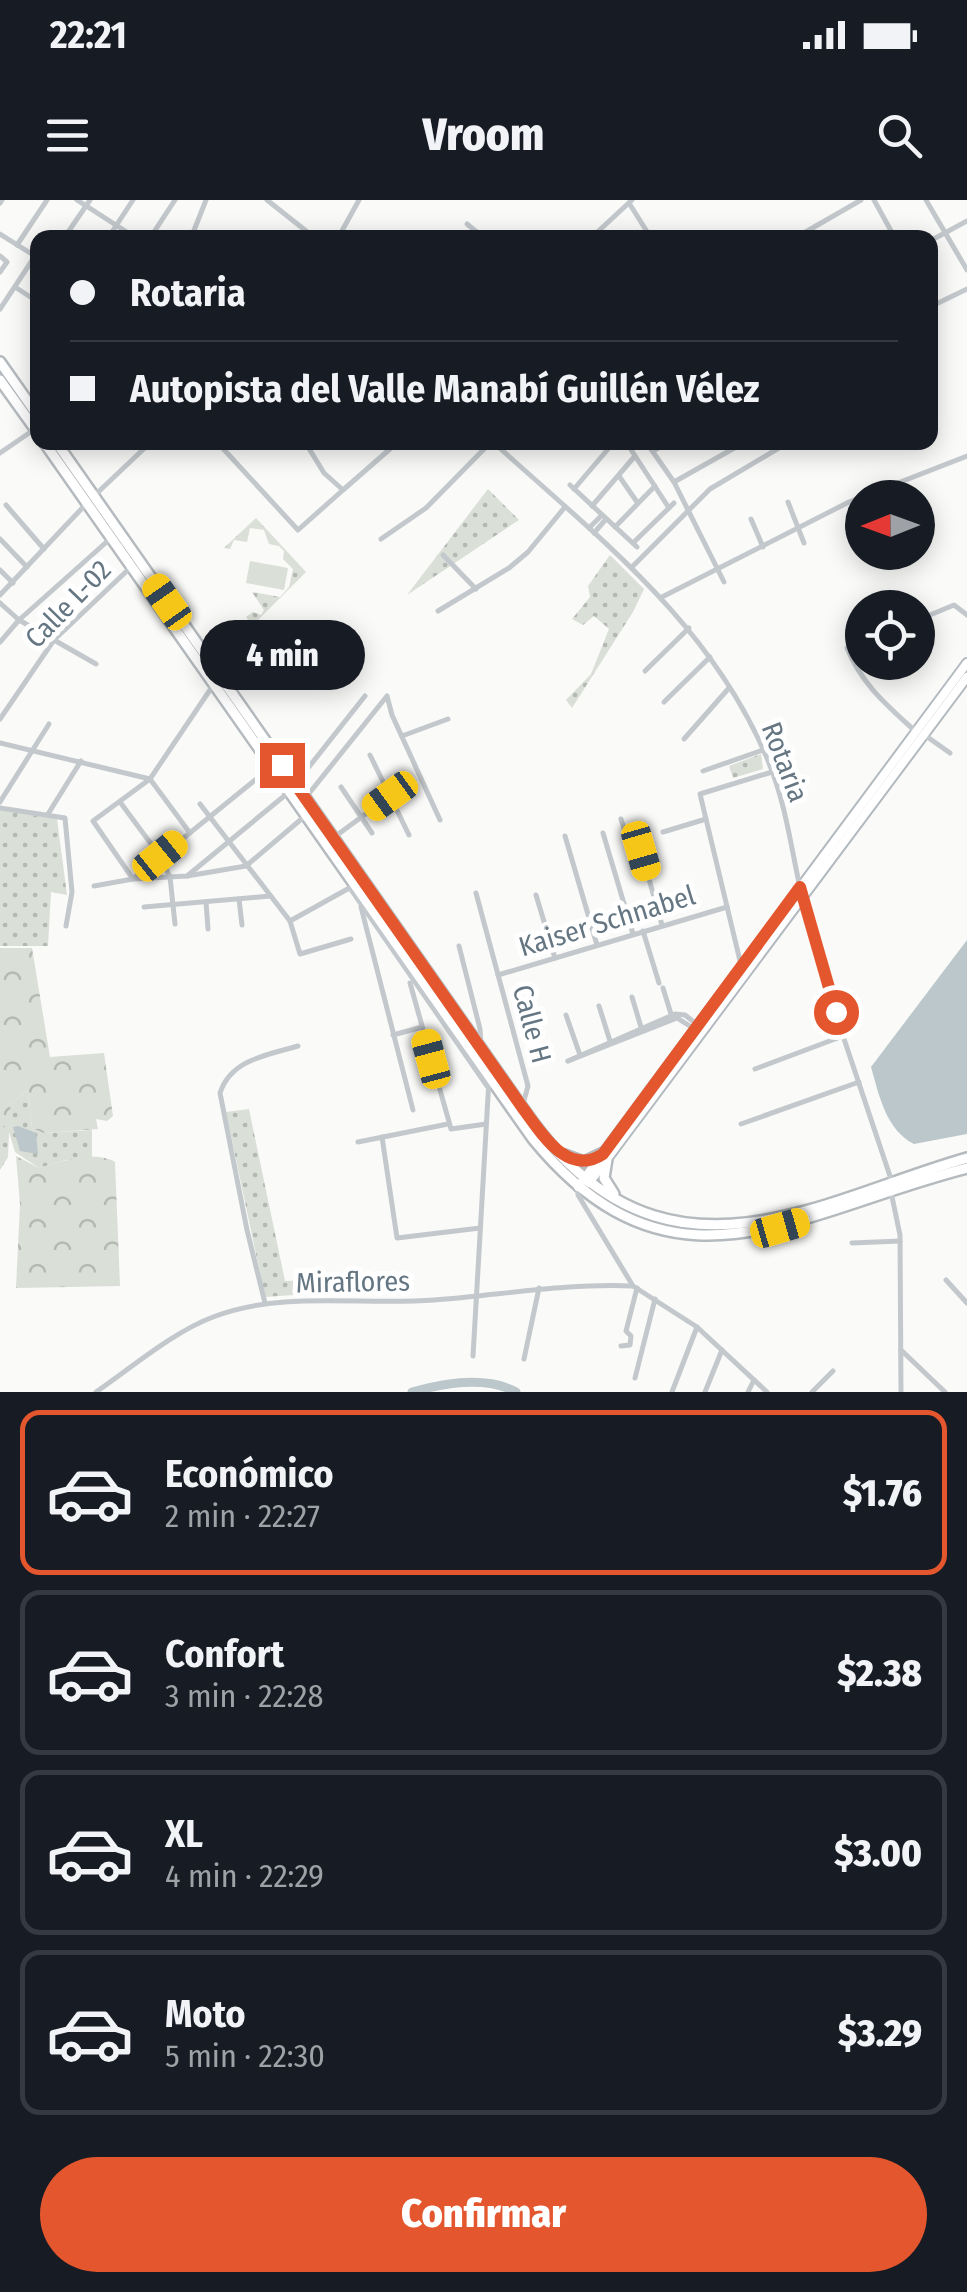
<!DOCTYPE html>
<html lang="es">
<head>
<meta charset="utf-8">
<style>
  :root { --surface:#171b24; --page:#20242c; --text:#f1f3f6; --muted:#9ea1a6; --line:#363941; --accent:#e4572e }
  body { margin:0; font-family:"Fira Sans Condensed",sans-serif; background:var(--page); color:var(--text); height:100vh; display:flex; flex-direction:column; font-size:38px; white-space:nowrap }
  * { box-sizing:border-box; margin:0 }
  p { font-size:32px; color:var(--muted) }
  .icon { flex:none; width:55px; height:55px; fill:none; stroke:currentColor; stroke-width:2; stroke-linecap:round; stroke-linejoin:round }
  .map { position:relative; height:1192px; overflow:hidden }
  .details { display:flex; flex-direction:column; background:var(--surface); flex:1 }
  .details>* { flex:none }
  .banner { position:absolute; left:30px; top:30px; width:908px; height:220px; border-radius:20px; box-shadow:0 5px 25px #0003; display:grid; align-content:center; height:220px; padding:0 40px; background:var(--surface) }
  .needle { width:65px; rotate:269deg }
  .tools { position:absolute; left:845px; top:280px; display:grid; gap:20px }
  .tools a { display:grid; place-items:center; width:90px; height:90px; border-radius:50%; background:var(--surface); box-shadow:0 5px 25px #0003; font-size:50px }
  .end { position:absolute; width:45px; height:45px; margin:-22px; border:12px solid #e4572e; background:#fff; box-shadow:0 0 0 5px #fff }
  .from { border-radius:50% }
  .bubble { position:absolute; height:70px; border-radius:35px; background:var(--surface); box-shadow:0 5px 25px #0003; font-size:32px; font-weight:800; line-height:70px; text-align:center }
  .car { position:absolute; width:30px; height:60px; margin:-30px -15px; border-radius:12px; box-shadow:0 0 8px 2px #0007; background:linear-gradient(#f5c518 24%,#345 0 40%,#f5c518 0 76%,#345 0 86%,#f5c518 0) }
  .banner b { display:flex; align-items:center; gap:35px; height:95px; font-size:38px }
  .banner b+b { border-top:2px solid var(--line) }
  .banner i { width:25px; height:25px; background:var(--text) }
  ul { padding:18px 0 0; list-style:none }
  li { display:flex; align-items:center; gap:30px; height:165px; margin:0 20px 15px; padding:0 20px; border:5px solid var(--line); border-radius:20px }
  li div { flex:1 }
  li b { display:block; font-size:38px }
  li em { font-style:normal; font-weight:800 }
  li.selected { border-color:var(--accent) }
  li>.icon { width:90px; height:90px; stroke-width:1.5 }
  .primary-button { display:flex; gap:20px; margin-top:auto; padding:20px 40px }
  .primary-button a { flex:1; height:115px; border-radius:60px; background:var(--accent); color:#fff; font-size:40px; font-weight:800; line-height:115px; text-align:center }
  .status { display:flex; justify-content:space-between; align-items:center; height:70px; padding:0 50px; background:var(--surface); direction:ltr }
  .status svg { height:28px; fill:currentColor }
  header { display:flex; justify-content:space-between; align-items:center; height:130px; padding:0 40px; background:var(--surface); font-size:45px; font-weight:800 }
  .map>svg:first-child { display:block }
  .grass { fill:url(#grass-dots) }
  .forest { fill:url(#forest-crowns) }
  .pitch { fill:#dadfd7 }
  .water { fill:#bbc7cb }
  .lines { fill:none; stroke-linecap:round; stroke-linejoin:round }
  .river { stroke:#bbc7cb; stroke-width:9 }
  .secondary-casing { stroke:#b3babf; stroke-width:12 }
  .primary-casing { stroke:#b5babe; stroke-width:14 }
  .minor { stroke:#c3c8cc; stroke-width:5 }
  .secondary { stroke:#fff; stroke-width:8 }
  .primary { stroke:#fff; stroke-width:9 }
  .route { stroke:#e4572e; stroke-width:12 }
  .labels { text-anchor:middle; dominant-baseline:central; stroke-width:10; stroke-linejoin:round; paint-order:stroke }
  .street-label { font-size:28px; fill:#657683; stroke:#fff }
</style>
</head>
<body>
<div class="status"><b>22:21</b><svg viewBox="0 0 49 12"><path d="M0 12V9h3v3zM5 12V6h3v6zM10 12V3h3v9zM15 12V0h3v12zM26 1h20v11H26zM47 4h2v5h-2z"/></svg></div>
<header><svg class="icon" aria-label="menu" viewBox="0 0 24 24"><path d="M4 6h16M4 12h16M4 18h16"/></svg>Vroom<svg class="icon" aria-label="search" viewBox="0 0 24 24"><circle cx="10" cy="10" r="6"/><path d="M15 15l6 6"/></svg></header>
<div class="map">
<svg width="967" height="1192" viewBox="0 0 967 1192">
  <defs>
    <pattern id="grass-dots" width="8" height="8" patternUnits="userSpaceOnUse" patternTransform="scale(2.5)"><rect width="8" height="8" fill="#dadfd7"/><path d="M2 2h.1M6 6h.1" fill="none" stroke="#b4b9b4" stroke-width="1.8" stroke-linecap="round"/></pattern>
    <pattern id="forest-crowns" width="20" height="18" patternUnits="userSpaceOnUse" patternTransform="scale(2.5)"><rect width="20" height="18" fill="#dadfd7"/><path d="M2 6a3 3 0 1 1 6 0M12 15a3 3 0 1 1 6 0" fill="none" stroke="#b4b9b4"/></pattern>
  </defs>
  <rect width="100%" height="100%" fill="#fafaf8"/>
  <g class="grass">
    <path d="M488,289L519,320L407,395Z"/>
    <path d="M256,318L306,372L252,426L246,417L253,412L261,415L264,410L252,392L280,397L289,387L293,369L283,359L284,351L279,346L269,344L264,330L250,328L247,342L234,340L230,349L224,348Z"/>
    <path d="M610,355L644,389L633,412L572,508L566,500L591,474L609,429L594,416L583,425L572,419L590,397L588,386Z"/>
    <path d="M761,554L763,569L733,578L729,566Z"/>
    <path d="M0,610L57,619L67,695L51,692L48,746H0Z"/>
    <path d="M28,890L32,928L44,933L92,930V958L66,960L39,968L15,952L9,932L8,957L0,970V924L7,927L11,904Z"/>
    <path d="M249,909L285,1081L318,1080L321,1093L265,1097L226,912Z"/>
  </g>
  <g class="forest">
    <path d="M0,748H32L50,857L104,853L113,916L107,921L96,919L98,929L44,933L32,928L28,890L11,904L8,928L0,924Z"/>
    <path d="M16,956L39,968C60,962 95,950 115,962L120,1086L16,1088L20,1004Z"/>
  </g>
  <path class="pitch" d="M250,361L288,368L284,390L246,383Z"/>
  <g class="water">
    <path d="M967,740V934L914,944C886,930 879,895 871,867Z"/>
    <path d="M18,926L36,933L38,954L20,951L13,927Z"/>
  </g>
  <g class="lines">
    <path class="river" d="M412,1192C444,1183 487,1176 516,1192"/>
    <g class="secondary-casing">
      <g id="secondary">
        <path d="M589,983L967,477"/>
        <path d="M578,987L967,463"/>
      </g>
    </g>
    <g class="primary-casing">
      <g id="primary">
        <path d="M0,162L38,216"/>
        <path d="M0,180L38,233"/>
        <path d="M44,242L533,939C672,1109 800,1010 967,968"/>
        <path d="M56,242L510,890C530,919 551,949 578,972C701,1080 836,995 967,958"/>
        <path d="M565,955L584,962L603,953"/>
        <path d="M607,959L604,978L614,994"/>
      </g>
    </g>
    <g class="minor">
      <path d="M77,0L136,38"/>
      <path d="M267,0L315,38"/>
      <path d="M874,0L895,38"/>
      <path d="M926,0L967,70"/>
      <path d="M0,3L2,0"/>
      <path d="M629,3L651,38"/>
      <path d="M467,24L484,38"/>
      <path d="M0,34L35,56"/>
      <path d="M64,38L90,0"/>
      <path d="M108,38L133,0"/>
      <path d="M150,38L175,0"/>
      <path d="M191,38L206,0"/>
      <path d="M338,38L359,0"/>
      <path d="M591,38L632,0"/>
      <path d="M795,38L861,0"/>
      <path d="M930,41L967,21"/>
      <path d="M17,45L47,0"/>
      <path d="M0,56L7,62L0,72"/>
      <path d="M15,87L38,102"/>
      <path d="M930,107L967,89"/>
      <path d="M0,109L35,56"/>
      <path d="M217,242L298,330L343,290"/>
      <path d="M305,242L324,273L343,290L398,242"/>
      <path d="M493,242C600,339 713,425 769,563C785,602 791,646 800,688"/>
      <path d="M626,242L669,308"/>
      <path d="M646,242L674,282L724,382"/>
      <path d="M653,251L669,242"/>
      <path d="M0,253L35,229"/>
      <path d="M619,276L637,302"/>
      <path d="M674,282L745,242"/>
      <path d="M570,285L637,347"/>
      <path d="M574,289L614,242"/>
      <path d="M95,295L151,242"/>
      <path d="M788,302L804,343"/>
      <path d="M6,305L44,349"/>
      <path d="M592,306L635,256"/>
      <path d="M751,319L763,347"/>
      <path d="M615,327L655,286"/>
      <path d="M589,328L602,315"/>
      <path d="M594,333L606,319"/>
      <path d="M0,339L27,367"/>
      <path d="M381,339L426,308L491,242"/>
      <path d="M633,343L674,303"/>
      <path d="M443,355L476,389"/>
      <path d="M632,367L710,289L789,242"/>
      <path d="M0,370L13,383"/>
      <path d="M0,395L87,303"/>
      <path d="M662,397L849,302L967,256"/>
      <path d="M0,403L19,420L96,464"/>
      <path d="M438,411L509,368L528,352L565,307"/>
      <path d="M918,420L954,405L967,415"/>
      <path d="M0,442L19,420L111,338"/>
      <path d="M862,442L847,448C862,485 888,506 916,532"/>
      <path d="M645,471L689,428"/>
      <path d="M664,502L710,457"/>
      <path d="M0,519L54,440L131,367"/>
      <path d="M402,536L448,519"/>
      <path d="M926,536L950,553"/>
      <path d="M684,539L729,488"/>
      <path d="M0,543L150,579L214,484"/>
      <path d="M370,555L409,635"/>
      <path d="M703,571L763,550"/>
      <path d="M297,582L365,496"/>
      <path d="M341,587L372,633"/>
      <path d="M307,596L387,496L392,515L440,620"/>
      <path d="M0,602L49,524"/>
      <path d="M120,602L160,656L170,677L175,724"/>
      <path d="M200,604L290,721L300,754L351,739"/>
      <path d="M0,608L65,618L72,692L66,726"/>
      <path d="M48,614L81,561"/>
      <path d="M621,619L632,654L641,651L662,725"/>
      <path d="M663,632L706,619"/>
      <path d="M190,633L150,579L93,621L133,679L187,676L289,592"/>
      <path d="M603,633L633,734"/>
      <path d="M565,636L597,745"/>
      <path d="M333,638L390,596"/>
      <path d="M187,676L246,666L305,616"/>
      <path d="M94,686L133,679L271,567"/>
      <path d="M350,688L487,886"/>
      <path d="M476,693L528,886L523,904"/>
      <path d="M536,695L555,758"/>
      <path d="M239,699L242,725"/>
      <path d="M803,699L835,812L892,982"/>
      <path d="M206,702L208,729"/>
      <path d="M144,707L270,696"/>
      <path d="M361,707L413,910"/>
      <path d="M290,721L353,686"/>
      <path d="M643,731L659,783"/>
      <path d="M459,746L480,829L481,845"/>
      <path d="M741,765L700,594L772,572"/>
      <path d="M498,775L727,707"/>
      <path d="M410,783L451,929L486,924"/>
      <path d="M663,788L671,814"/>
      <path d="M632,797L641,827"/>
      <path d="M599,806L610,841"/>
      <path d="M566,815L580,855"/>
      <path d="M393,835L422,827"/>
      <path d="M568,861L675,814L685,815L699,826"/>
      <path d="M568,861L677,818L696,830"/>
      <path d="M755,869L843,836"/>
      <path d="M741,924L859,882"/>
      <path d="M382,937L397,1038L480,1028"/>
      <path d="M358,942L448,924"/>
      <path d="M578,987V995L633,1086L697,1127L767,1192"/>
      <path d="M891,992L900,1035L901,1192"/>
      <path d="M852,1043L900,1041"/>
      <path d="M946,1080L967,1103"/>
      <path d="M265,1103L247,1030L220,893C231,859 268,855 298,846"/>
      <path d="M621,1146L630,1145L631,1136L626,1131L637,1088"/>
      <path d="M901,1150L945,1192"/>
      <path d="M473,1156L489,879"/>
      <path d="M524,1159L539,1088"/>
      <path d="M635,1178L655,1099"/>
      <path d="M96,1192C131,1168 173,1132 213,1117C283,1090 361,1106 434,1100C501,1095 566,1083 633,1086"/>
      <path d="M672,1192L697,1127"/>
      <path d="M705,1192L722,1150"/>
      <path d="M748,1192L754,1180"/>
      <path d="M812,1192L833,1171"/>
    </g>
    <use href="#secondary" class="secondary"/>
    <use href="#primary" class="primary"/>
  </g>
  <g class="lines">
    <path class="route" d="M282,565L522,907C541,932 567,978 603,954L800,687L836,812"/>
  </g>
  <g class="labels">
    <g class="street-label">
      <text transform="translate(68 404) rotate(-46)">Calle L-02</text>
      <text transform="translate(785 562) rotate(69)">Rotaria</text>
      <text transform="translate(607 721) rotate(-17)">Kaiser Schnabel</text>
      <text transform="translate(532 824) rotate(75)">Calle H</text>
      <text transform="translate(353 1082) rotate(-1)">Miraflores</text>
    </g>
  </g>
</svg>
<div class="tools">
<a><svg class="needle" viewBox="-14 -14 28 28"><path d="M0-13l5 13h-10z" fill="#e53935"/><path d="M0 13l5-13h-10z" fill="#9ea1a6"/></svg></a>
<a><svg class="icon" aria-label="locate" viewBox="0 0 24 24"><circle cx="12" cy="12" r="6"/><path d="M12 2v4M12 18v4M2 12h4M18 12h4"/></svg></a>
</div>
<i class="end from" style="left:836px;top:812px"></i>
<i class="end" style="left:282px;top:565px"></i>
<div class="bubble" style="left:200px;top:420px;width:165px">4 min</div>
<i class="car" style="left:167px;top:402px;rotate:325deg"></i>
<i class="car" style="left:390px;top:596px;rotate:234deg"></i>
<i class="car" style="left:641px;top:651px;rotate:164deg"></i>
<i class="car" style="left:160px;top:656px;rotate:51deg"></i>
<i class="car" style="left:431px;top:859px;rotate:345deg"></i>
<i class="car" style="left:780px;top:1028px;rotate:74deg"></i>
<div class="banner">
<b><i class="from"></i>Rotaria</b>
<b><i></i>Autopista del Valle Manabí Guillén Vélez</b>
</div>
</div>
<section class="details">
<ul>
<li class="selected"><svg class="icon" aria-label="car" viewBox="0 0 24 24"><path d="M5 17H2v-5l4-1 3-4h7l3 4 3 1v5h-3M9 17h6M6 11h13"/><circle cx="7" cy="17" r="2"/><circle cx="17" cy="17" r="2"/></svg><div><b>Económico</b><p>2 min · 22:27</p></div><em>$1.76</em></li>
<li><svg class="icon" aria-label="car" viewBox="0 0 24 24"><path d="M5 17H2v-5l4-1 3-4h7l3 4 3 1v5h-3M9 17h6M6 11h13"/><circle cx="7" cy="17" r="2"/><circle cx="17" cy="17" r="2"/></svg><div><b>Confort</b><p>3 min · 22:28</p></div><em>$2.38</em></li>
<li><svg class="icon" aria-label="car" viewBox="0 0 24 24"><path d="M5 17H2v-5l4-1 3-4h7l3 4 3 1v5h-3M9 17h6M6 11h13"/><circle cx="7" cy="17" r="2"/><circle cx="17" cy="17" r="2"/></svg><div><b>XL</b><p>4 min · 22:29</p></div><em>$3.00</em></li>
<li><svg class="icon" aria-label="car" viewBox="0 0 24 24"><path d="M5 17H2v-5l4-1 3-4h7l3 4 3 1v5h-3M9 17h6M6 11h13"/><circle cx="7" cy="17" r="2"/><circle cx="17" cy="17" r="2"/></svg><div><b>Moto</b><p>5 min · 22:30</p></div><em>$3.29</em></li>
</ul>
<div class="primary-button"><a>Confirmar</a></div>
</section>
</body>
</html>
